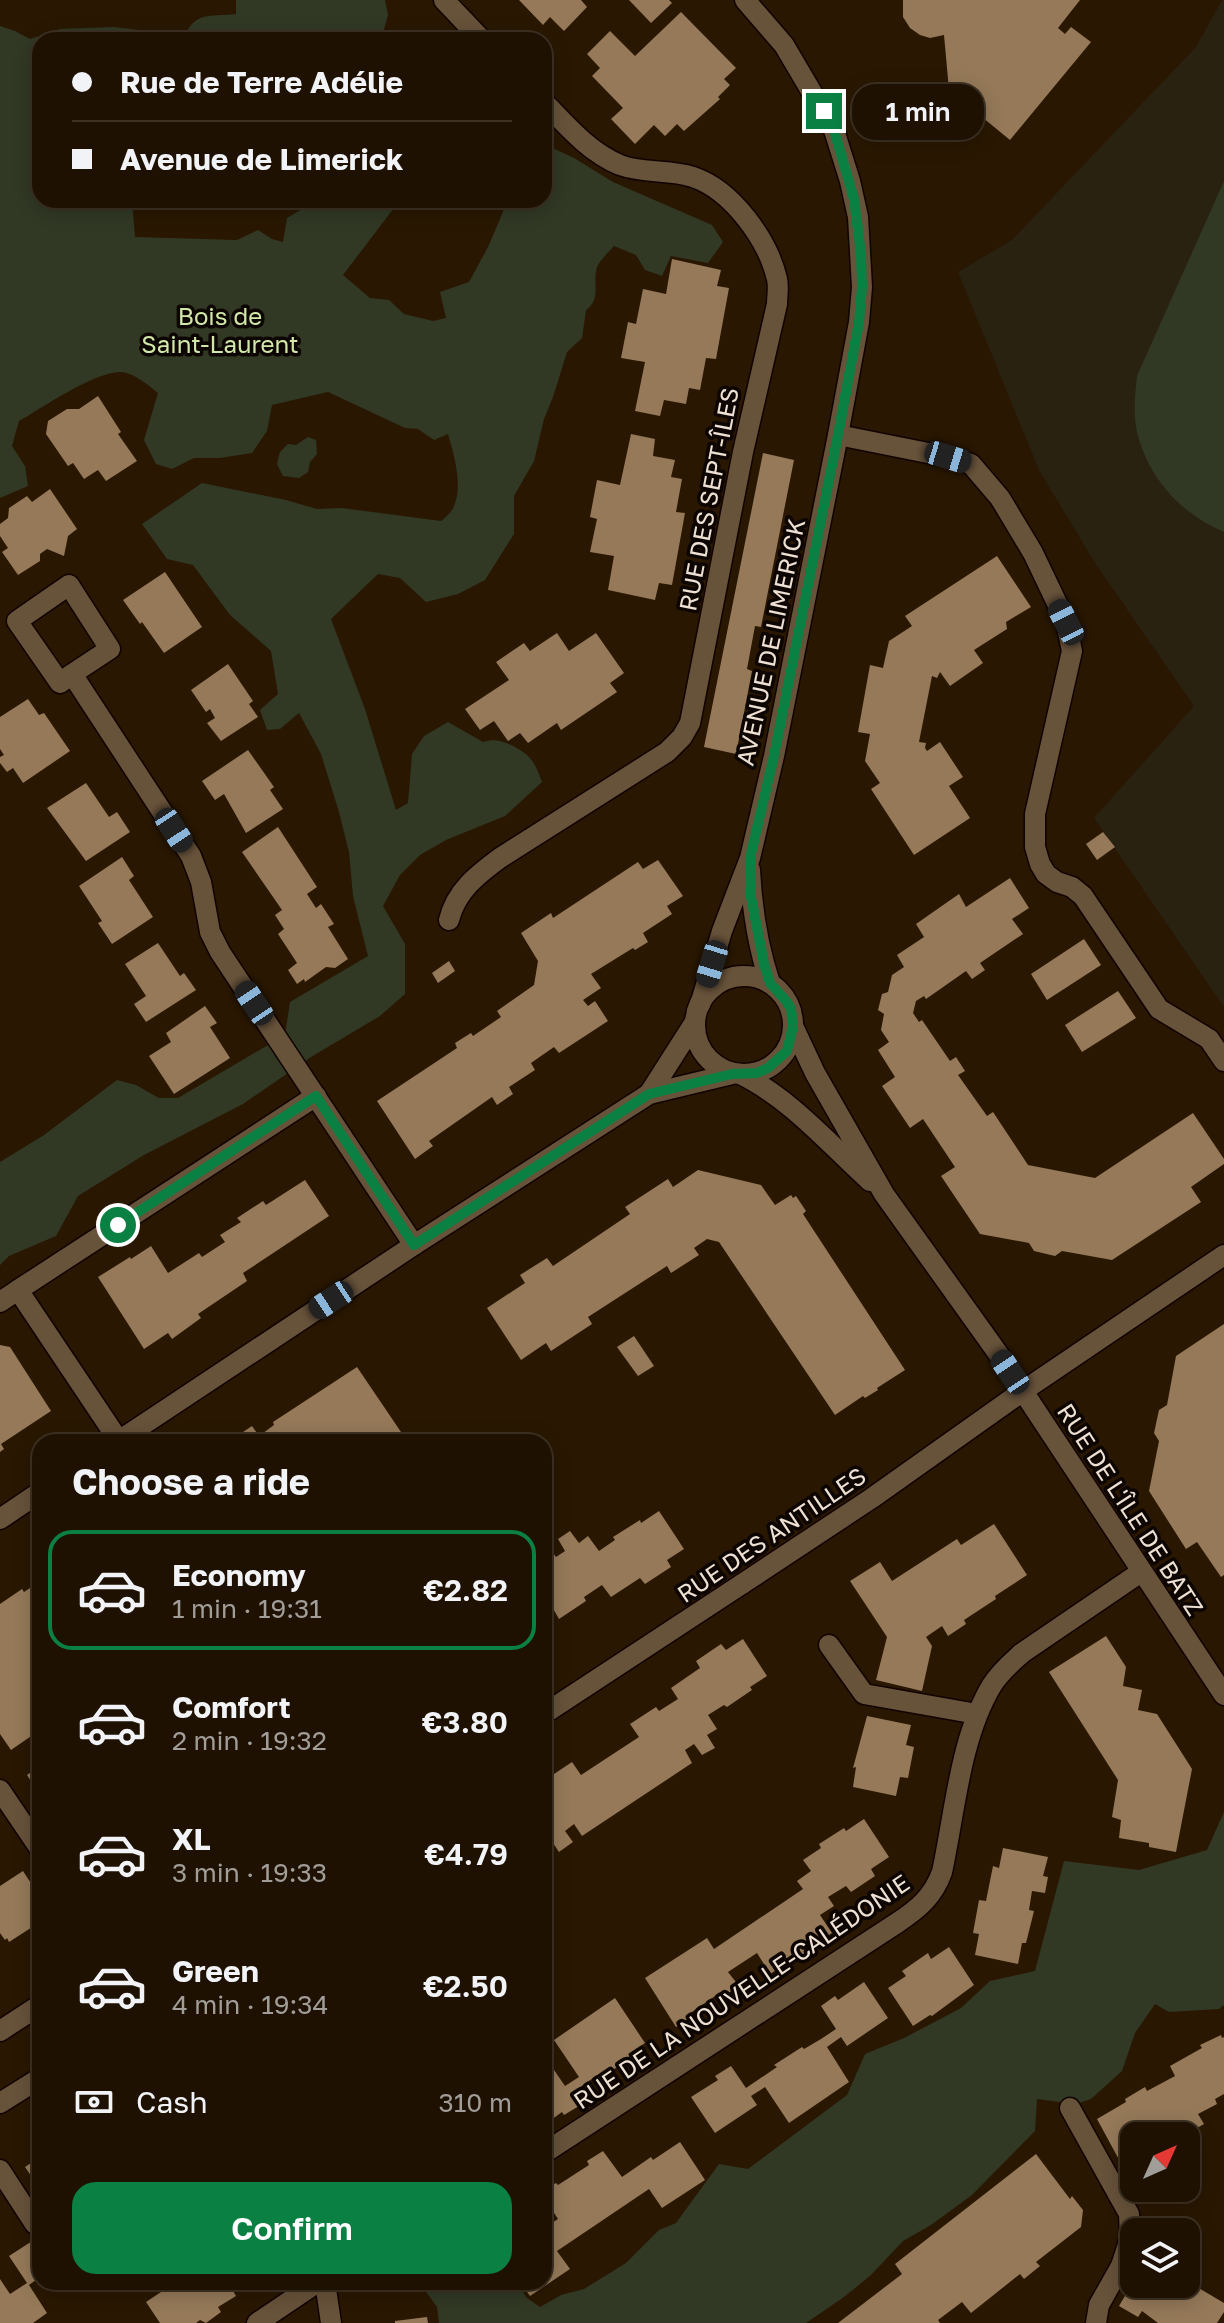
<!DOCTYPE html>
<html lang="en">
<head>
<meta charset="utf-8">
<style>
  :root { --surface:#1f1101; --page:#2c1f10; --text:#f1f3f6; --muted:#a19d99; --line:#3c3123; --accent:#0b8043 }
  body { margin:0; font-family:"Golos Text",sans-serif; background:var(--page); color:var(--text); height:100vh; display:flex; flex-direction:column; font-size:30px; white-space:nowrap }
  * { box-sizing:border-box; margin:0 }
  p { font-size:26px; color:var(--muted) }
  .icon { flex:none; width:44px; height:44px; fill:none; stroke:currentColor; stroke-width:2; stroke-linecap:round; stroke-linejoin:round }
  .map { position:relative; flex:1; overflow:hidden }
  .sheet { position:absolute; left:32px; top:1434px; width:520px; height:856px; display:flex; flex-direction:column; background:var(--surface); border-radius:24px; box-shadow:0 4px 20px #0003,0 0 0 2px var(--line) }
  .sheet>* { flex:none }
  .hud { position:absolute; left:32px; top:32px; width:520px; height:176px; border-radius:24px; box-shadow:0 4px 20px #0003,0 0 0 2px var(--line); display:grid; align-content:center; height:176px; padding:0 40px; background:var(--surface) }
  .needle { width:52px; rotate:45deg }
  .buttons { position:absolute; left:1120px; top:2122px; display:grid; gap:16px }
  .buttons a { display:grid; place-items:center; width:80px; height:80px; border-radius:16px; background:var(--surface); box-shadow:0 4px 20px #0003,0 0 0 2px var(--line); font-size:40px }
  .end { position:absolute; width:36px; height:36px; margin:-18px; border:10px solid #0b8043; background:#fff; box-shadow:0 0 0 4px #fff }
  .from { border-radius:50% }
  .bubble { position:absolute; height:56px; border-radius:24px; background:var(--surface); box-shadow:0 4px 20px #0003,0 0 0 2px var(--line); font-size:26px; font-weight:600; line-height:56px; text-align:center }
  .car { position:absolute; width:24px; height:48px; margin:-24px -12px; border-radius:10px; box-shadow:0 0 6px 2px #0007; background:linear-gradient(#222 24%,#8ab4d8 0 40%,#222 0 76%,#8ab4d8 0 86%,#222 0) }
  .hud b { display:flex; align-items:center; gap:28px; height:76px; font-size:30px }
  .hud b+b { border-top:2px solid var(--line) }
  .hud i { width:20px; height:20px; background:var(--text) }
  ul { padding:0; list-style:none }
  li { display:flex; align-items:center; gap:24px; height:120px; margin:0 16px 12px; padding:0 24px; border:4px solid transparent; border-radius:24px }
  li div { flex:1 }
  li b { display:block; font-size:30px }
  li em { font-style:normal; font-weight:600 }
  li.on { border-color:var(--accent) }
  li>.icon { width:72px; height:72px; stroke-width:1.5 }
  h2 { padding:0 40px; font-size:36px; line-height:96px }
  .pay { display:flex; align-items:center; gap:20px; height:88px; padding:0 40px; font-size:30px }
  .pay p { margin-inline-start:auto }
  .cta { display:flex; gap:16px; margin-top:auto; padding:16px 40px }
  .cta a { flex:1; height:92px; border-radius:24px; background:var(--accent); color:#fff; font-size:32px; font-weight:600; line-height:92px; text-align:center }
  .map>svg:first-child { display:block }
  .education { fill:#292211 }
  .green { fill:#313824 }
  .building { fill:#957959 }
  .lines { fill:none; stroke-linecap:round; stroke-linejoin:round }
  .pedestrian-casing { stroke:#110300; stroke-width:23 }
  .minor-casing { stroke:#110300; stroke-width:23 }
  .tertiary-casing { stroke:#110300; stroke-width:23 }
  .pedestrian { stroke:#67523a; stroke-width:20 }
  .minor { stroke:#67523a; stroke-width:20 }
  .tertiary { stroke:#67523a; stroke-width:20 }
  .route { stroke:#0b8043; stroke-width:10 }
  .labels { text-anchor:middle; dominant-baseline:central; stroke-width:7; stroke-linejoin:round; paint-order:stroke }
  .park-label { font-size:24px; fill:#d2e8a8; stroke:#0c0501 }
  .street-label { font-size:24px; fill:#eee1d4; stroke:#0c0501 }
</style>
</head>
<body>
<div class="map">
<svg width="1224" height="2323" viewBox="0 0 1224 2323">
  <rect width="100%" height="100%" fill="#291701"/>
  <path class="education" d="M1222,0H1224V1007L1094,818L1194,706L1095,563L1039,470L958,272L1012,240L1196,47Z"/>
  <g class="green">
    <path d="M236,0H385L388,15L381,40H40V200H132L135,237L237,240L258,230L272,239L283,242L287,218L317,200L355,205L357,200H400L343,275L370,298L389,300L404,314L433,321L446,318L440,292L469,282L488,247L508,200H544V144L574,158L613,182L712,225L723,242L708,263L671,256L662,276L645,270L636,255L614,246C609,252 600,260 597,267C592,283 602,298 586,310L582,338L567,352L553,397L544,419L534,461L514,496V534L485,580L458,594L426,602L400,578L378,574L331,619L365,709L396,810L408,803L412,754L424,736L448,722L483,742C494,739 498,740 509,744C530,754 534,760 542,782L505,816L446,840L420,855L400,875L383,906L405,944V994L380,1016L311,1057L243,1104L144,1155L78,1196L56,1236L9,1256L0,1265V1162L44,1135L117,1080L136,1085L159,1098H178L285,1035L290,1002L368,956L353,896L349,852L339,812L321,754L299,713L280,729L267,730L260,710L278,694L271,651L230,615L193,565L167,559L142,524L202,483L286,500L317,509L342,508L441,521C446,517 452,512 454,506C463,485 454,455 448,434L434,440L418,429L405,428L328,392L272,405L267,431L252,453L220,458H194L172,469L156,464L144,440L158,393C148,385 133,372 120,372C92,373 44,407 19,421L12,446L25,466L28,486L0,498V26L15,31L30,39L60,29L113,27L158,32L187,31C198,11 215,17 236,14Z"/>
    <path d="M1224,181V532C1181,514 1148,478 1137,432C1133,414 1135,395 1137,376Z"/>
    <path d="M308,437L316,440L317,454L310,462L308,472L299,478L283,476L277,464L280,452L288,444L296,445Z"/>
    <path d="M1224,1812V2005L1219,2009L1169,2012L1155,2004L1135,2033L1122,2071L1091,2099L1076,2104L1037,2099L1035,2131L972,2195L931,2225L903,2241L871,2275L844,2297L806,2323H439L437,2307L419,2282H516L527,2298L540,2307L561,2295L584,2289L626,2263L659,2230L676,2223L719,2164L748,2169L847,2095L865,2054L904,2038L961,2008L990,1981L1035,1971L1064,1861L1139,1870L1207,1850Z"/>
  </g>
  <g class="building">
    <path d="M519,0H581L587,7L564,31L550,17L543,25Z"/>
    <path d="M629,0H669L672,3L651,23Z"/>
    <path d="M903,0H1080L1058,28L1065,34L1071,27L1091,42L1010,140L949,90L944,35L930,38L920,35L910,28L903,17Z"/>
    <path d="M681,12L736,68L724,79L730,85L718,97L720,99L684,131L677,124L665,136L654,125L635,144L611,119L623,108L592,76L600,68L587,54L610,31L635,56Z"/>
    <path d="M672,259L721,270L717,286L729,288L716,359L706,358L700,390L689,388L686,404L664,400L660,416L635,411L645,362L621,358L628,322L636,324L643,289L666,294Z"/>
    <path d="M98,396L121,432L118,434L137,461L106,481L98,470L84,479L73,463L68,466L46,434L48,421L67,409H79Z"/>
    <path d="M631,434L655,439L653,456L675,460L671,477L682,479L676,512L685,513L672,585L659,583L655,600L608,590L614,556L590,552L597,519L590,517L597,480L620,485Z"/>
    <path d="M763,453L794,460L761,627L755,626L747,669L752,671L736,754L704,747Z"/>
    <path d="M50,489L77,529L68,536L64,556L47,549L40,554V561L18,575L2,552L8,548L0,536V524L8,518L9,508L27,496L32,502Z"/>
    <path d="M997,556L1031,607L1006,622L1007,629L974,650L983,663L950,686L940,672L937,678L932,676L919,742L926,743L925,748L927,751L940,742L963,777L949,786L970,818L914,855L871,789L880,783L865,761L870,734L858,732L870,665L883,668L889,641L912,626L905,616Z"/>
    <path d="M165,572L202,627L164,653L142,622L140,624L123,600Z"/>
    <path d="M557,633L569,651L596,633L624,673L610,683L617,692L561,730L557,723L528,743L520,733L508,741L494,721L480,730L465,709L509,680L496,662L524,643L530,651Z"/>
    <path d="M228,664L253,701L249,704L258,717L221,741L207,723L215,718L210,709L206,712L191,690Z"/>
    <path d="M28,699L39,715L44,713L70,751L23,783L13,768L7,772L0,763V757L4,755L0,749V717Z"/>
    <path d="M248,750L274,787L270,790L283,809L246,833L224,794L215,800L202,781Z"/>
    <path d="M86,783L109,817L117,812L130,832L86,861L47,808Z"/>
    <path d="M278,827L317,887L307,894L316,908L321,904L334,924L328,927L348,959L335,968L326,967L305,982L304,979L297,984L288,970L297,963L278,934L284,929L275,915L282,910L242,852Z"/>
    <path d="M1103,832L1115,847L1097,860L1086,844Z"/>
    <path d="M122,857L134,876L129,880L153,917L112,944L98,923L102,921L79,886Z"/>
    <path d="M658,860L683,896L667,906L672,914L643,933L648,942L635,950L633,948L591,974L601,988L583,1000L588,1006L595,1001L608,1021L559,1053L554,1047L531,1063L535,1070L509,1087L513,1094L497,1105L492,1097L429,1141L433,1146L415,1159L377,1101L457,1048L455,1043L471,1033L473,1036L501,1017L497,1011L534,985L538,961L521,933L551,913L553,918L638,862L643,869Z"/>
    <path d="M1010,878L1029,908L1012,919L1023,934L980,963L985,970L972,979L966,971L926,999L924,996L916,1001L913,1013L919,1022L922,1020L950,1061L956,1057L965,1071L958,1075L987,1116L993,1112L1028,1165L1095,1178L1193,1113L1224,1159V1164L1191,1187L1201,1202L1112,1260L1062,1251L1055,1256L1034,1251L1029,1243L980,1234L941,1176L955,1167L923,1119L910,1128L882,1086L895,1077L878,1050L889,1042L881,1030L884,1014L878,1010L882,994L888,992L892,975L904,967L897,955L924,937L916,924L959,894L966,907Z"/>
    <path d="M1084,939L1101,965L1047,1000L1031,974Z"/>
    <path d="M158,943L180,976L184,973L196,990L146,1022L134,1004L146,996L125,964Z"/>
    <path d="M449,961L455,971L438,983L432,973Z"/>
    <path d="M1118,991L1136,1018L1082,1052L1065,1025Z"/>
    <path d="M205,1006L217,1023L210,1027L230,1058L174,1094L149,1056L171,1042L166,1033Z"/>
    <path d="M698,1170L761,1185L775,1205L791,1195L793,1198L796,1196L806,1211L803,1214L905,1370L877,1388L878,1390L865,1398L863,1396L835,1415L719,1242L707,1239L694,1248L699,1255L671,1273L667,1266L588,1317L592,1324L551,1351L546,1343L521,1360L487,1308L525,1283L520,1275L547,1258L553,1266L630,1214L625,1207L668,1179L673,1187Z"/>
    <path d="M305,1180L329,1216L243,1273L247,1281L198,1314L201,1318L172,1339L168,1333L144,1349L98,1277L130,1257L131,1259L151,1246L168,1273L199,1253L202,1257L225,1242L220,1235L241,1222L237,1218L263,1201L266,1205Z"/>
    <path d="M1224,1324V1575L1221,1577L1197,1542L1186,1549L1149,1491L1159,1441L1154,1433L1159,1410L1167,1405L1176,1356Z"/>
    <path d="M634,1336L654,1366L638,1376L617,1347Z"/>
    <path d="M0,1345L10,1347L51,1411L1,1444L4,1449L0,1452Z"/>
    <path d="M357,1367L401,1432L385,1442H228L252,1426L259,1436L274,1425L273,1422Z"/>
    <path d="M659,1511L684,1549L667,1560L671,1567L645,1584L640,1578L611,1597L602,1585L584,1597L586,1601L559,1619L551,1605L544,1610V1548L548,1546L556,1557L565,1551L558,1539L570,1531L579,1543L588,1536L599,1551L615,1540L613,1537L640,1520L641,1523Z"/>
    <path d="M994,1524L1027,1575L995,1596L996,1599L964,1620L966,1624L948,1636L942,1626L926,1637L932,1646L922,1691L876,1680L887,1637L850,1581L880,1562L892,1581L957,1539L961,1545Z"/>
    <path d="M40,1567V1730L11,1750L0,1734V1604L22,1589L24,1592L39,1582L33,1572Z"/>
    <path d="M1106,1636L1126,1667L1123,1686L1142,1690L1138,1710L1157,1714L1192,1769L1176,1852L1149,1847V1843L1119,1838L1121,1820L1112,1817L1118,1780L1049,1672Z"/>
    <path d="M743,1639L767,1676L750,1687L752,1690L727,1707L724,1705L708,1715L717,1729L707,1735L715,1748L702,1755L694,1744L685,1750L692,1763L582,1836L574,1824L565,1831L573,1842L559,1852L551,1840L544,1845V1786L547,1784L545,1780L572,1762L581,1775L639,1737L630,1724L656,1707L659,1711L678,1699L671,1688L700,1668L696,1661L721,1644L726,1650Z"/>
    <path d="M867,1716L911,1725L906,1745L914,1747L908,1778L900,1777L896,1796L853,1787L856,1767L853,1768Z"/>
    <path d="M40,1766V1795L27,1775Z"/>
    <path d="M864,1819L889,1857L871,1869L875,1876L851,1892L846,1886L828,1897L834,1906L820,1915L832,1933L815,1944L817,1948L804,1957L790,1966L787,1963L770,1974L757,1953L728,1972L739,1986L724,1996L721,1992L689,2014L691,2017L676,2027L645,1978L707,1938L714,1949L803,1889L797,1881L811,1871L803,1860L821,1848L819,1844L844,1828L846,1831Z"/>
    <path d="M1003,1848L1048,1857L1043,1876L1048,1877L1045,1893L1032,1891L1029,1910L1034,1911L1026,1943H1022L1018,1964L975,1955L979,1934L973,1933L979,1900L986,1901L993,1866L999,1868Z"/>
    <path d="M23,1871L40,1897V1928L37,1924L9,1942L7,1938L5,1940L0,1933V1886Z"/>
    <path d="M949,1947L974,1985L932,2016L930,2015L913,2026L888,1988L906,1976L902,1971L928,1953L931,1959Z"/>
    <path d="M864,1982L888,2018L847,2046L841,2037L827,2047L849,2082L789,2123L765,2087L751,2096L757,2105L715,2133L691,2097L718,2080L715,2076L731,2066L746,2088L777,2067L774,2065L802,2047L804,2049L821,2039L836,2029L821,2006L835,1996L838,2000Z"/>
    <path d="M615,1998L645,2043L628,2054L631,2058L602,2077L599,2074L570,2094L579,2106L564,2115L562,2112L544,2125V2073L552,2067L565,2086L579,2077L554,2040Z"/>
    <path d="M1221,2035L1222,2038L1224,2037V2094L1215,2099L1217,2104L1198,2114L1204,2124L1185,2135L1184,2130L1173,2136H1134V2161L1123,2167L1097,2119L1126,2102L1125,2099L1145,2087L1147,2091L1175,2076L1170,2066L1202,2048L1200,2045Z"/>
    <path d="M680,2142L705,2180L662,2208L649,2189L557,2251L570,2269L530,2296L520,2282H544V2228L558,2219L544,2197V2190L556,2183L558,2185L589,2165L587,2161L603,2151L622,2177L651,2157L653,2160Z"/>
    <path d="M1036,2154L1070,2199L1072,2196L1083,2210L1081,2227L1036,2262L1040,2266L1024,2279L1020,2274L971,2313L962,2302L938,2320L940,2323H838L902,2274L895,2264Z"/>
    <path d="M34,2161L37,2164L40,2162V2184L38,2186L25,2167Z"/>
    <path d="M40,2236V2277L29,2285L47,2313L33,2323H0V2279L10,2294L27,2283L9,2256Z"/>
    <path d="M1186,2275L1199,2283L1197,2287L1224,2303V2312L1217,2323H1158L1142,2311L1138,2317L1119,2306L1132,2284H1186Z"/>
    <path d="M176,2282H248L233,2291L236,2296L218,2307L221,2312L206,2323L200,2320L196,2323H160L146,2302Z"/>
    <path d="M427,2317L428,2323H395V2321Z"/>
  </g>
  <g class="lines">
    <g class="pedestrian-casing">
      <path id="pedestrian" d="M742,1584L872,1498L1023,1391"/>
    </g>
    <g class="minor-casing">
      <g id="minor">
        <path d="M444,0L482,40"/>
        <path d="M838,435L948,457L971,464L1000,498L1033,553L1066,622L1072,651L1035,814V847L1040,864L1046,874L1057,882L1072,887L1083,896L1159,1009L1209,1039L1224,1061"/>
        <path d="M72,674L110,649L69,585L17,621L60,683L72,674L191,856L201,882L210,932L220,952L414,1245"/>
        <path d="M449,920C456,891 477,875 500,858L667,752L682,737L690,723L743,452L777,304C777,296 779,287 777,279C768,240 732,190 693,177C670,169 644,174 620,165C589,152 567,126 544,102"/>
        <path d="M793,1026L815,1073L884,1194L997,1352L1224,1695"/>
        <path d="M740,1074C790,1098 829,1144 870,1181"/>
        <path d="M18,1290L316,1096"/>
        <path d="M0,1302L18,1290L119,1441"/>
        <path d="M1023,1391L1224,1255"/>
        <path d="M829,1645L864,1694L977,1714"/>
        <path d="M544,1714L742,1584"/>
        <path d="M0,1790L40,1849"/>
        <path d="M0,2031L40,2005"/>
        <path d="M0,2103L40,2078"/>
        <path d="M1070,2108L1129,2214L1130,2237L1126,2251L1121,2266L1099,2305L1096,2323"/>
        <path d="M544,2153L897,1923C918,1909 933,1897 942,1872C955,1812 960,1738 992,1685C1000,1672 1011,1663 1022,1653L1141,1572"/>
        <path d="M0,2170L35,2224L40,2221"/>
        <path d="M325,2282L331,2323"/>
        <path d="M257,2323L318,2282"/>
      </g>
    </g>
    <g class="tertiary-casing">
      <g id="tertiary">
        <path d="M750,870C752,908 758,947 770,983"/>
        <circle cx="744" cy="1025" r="49"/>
        <path d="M700,1005L722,931L750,858L774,756L838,435L859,322L862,287L858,217L850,181L834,130L784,45L745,0"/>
        <path d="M649,1094L695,1022"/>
        <path d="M117,1442L414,1245L649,1094L732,1074"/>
        <path d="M0,1519L40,1492"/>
      </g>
    </g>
    <use href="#pedestrian" class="pedestrian"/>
    <use href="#minor" class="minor"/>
    <use href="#tertiary" class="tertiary"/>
  </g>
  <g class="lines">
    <path class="route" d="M118,1225L316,1096L414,1245L649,1094L732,1074L757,1073L768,1068L787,1051L793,1026L791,1009L787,1002L770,983L764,964L751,897L750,858L774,756L838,435L859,322L862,287L861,254L854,199L834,130L824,111"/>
  </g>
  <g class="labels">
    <g class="park-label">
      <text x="220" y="315">Bois de<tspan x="220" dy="28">Saint-Laurent</tspan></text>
    </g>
    <g class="street-label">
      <text transform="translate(708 499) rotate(-79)">RUE DES SEPT-ÎLES</text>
      <text transform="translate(770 642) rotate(-78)">AVENUE DE LIMERICK</text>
      <text transform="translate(1131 1509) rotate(57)">RUE DE L'ÎLE DE BATZ</text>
      <text transform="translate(771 1534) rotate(-34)">RUE DES ANTILLES</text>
      <text transform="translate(741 1991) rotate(-34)">RUE DE LA NOUVELLE-CALÉDONIE</text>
    </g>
  </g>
</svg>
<div class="buttons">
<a><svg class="needle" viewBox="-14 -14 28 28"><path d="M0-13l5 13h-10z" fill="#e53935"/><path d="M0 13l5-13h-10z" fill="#a19d99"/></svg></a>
<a><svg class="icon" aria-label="layers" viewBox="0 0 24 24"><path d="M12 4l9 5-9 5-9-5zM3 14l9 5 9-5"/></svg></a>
</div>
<i class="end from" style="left:118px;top:1225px"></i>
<i class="end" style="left:824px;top:111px"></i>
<div class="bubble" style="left:852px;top:84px;width:132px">1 min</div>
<i class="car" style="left:948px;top:457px;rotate:107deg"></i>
<i class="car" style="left:1066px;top:622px;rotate:333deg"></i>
<i class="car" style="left:174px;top:830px;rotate:147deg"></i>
<i class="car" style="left:712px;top:964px;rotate:197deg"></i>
<i class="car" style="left:254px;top:1003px;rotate:326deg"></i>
<i class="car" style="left:331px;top:1300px;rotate:237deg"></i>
<i class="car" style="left:1010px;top:1372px;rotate:326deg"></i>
<div class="hud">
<b><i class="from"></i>Rue de Terre Adélie</b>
<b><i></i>Avenue de Limerick</b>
</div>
<section class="sheet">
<h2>Choose a ride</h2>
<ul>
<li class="on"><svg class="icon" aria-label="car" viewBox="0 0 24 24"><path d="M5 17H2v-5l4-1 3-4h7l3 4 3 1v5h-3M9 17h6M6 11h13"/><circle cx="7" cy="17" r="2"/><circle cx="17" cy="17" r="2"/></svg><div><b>Economy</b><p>1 min · 19:31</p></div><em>€2.82</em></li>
<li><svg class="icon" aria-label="car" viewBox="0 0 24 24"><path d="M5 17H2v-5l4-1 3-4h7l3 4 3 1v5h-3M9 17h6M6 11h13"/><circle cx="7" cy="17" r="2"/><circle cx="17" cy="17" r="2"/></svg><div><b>Comfort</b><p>2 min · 19:32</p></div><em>€3.80</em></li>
<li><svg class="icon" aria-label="car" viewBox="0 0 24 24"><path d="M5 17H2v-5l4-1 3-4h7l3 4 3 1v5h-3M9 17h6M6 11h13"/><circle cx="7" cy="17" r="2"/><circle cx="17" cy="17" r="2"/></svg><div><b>XL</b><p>3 min · 19:33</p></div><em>€4.79</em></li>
<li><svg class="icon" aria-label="car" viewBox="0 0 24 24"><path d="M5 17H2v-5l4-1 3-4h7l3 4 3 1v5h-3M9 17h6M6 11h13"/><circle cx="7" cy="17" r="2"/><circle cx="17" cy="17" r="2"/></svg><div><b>Green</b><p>4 min · 19:34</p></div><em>€2.50</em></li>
</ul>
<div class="pay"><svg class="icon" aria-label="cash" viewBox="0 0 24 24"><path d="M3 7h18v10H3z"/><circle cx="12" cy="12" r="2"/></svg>Cash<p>310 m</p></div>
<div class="cta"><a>Confirm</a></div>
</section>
</div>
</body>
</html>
